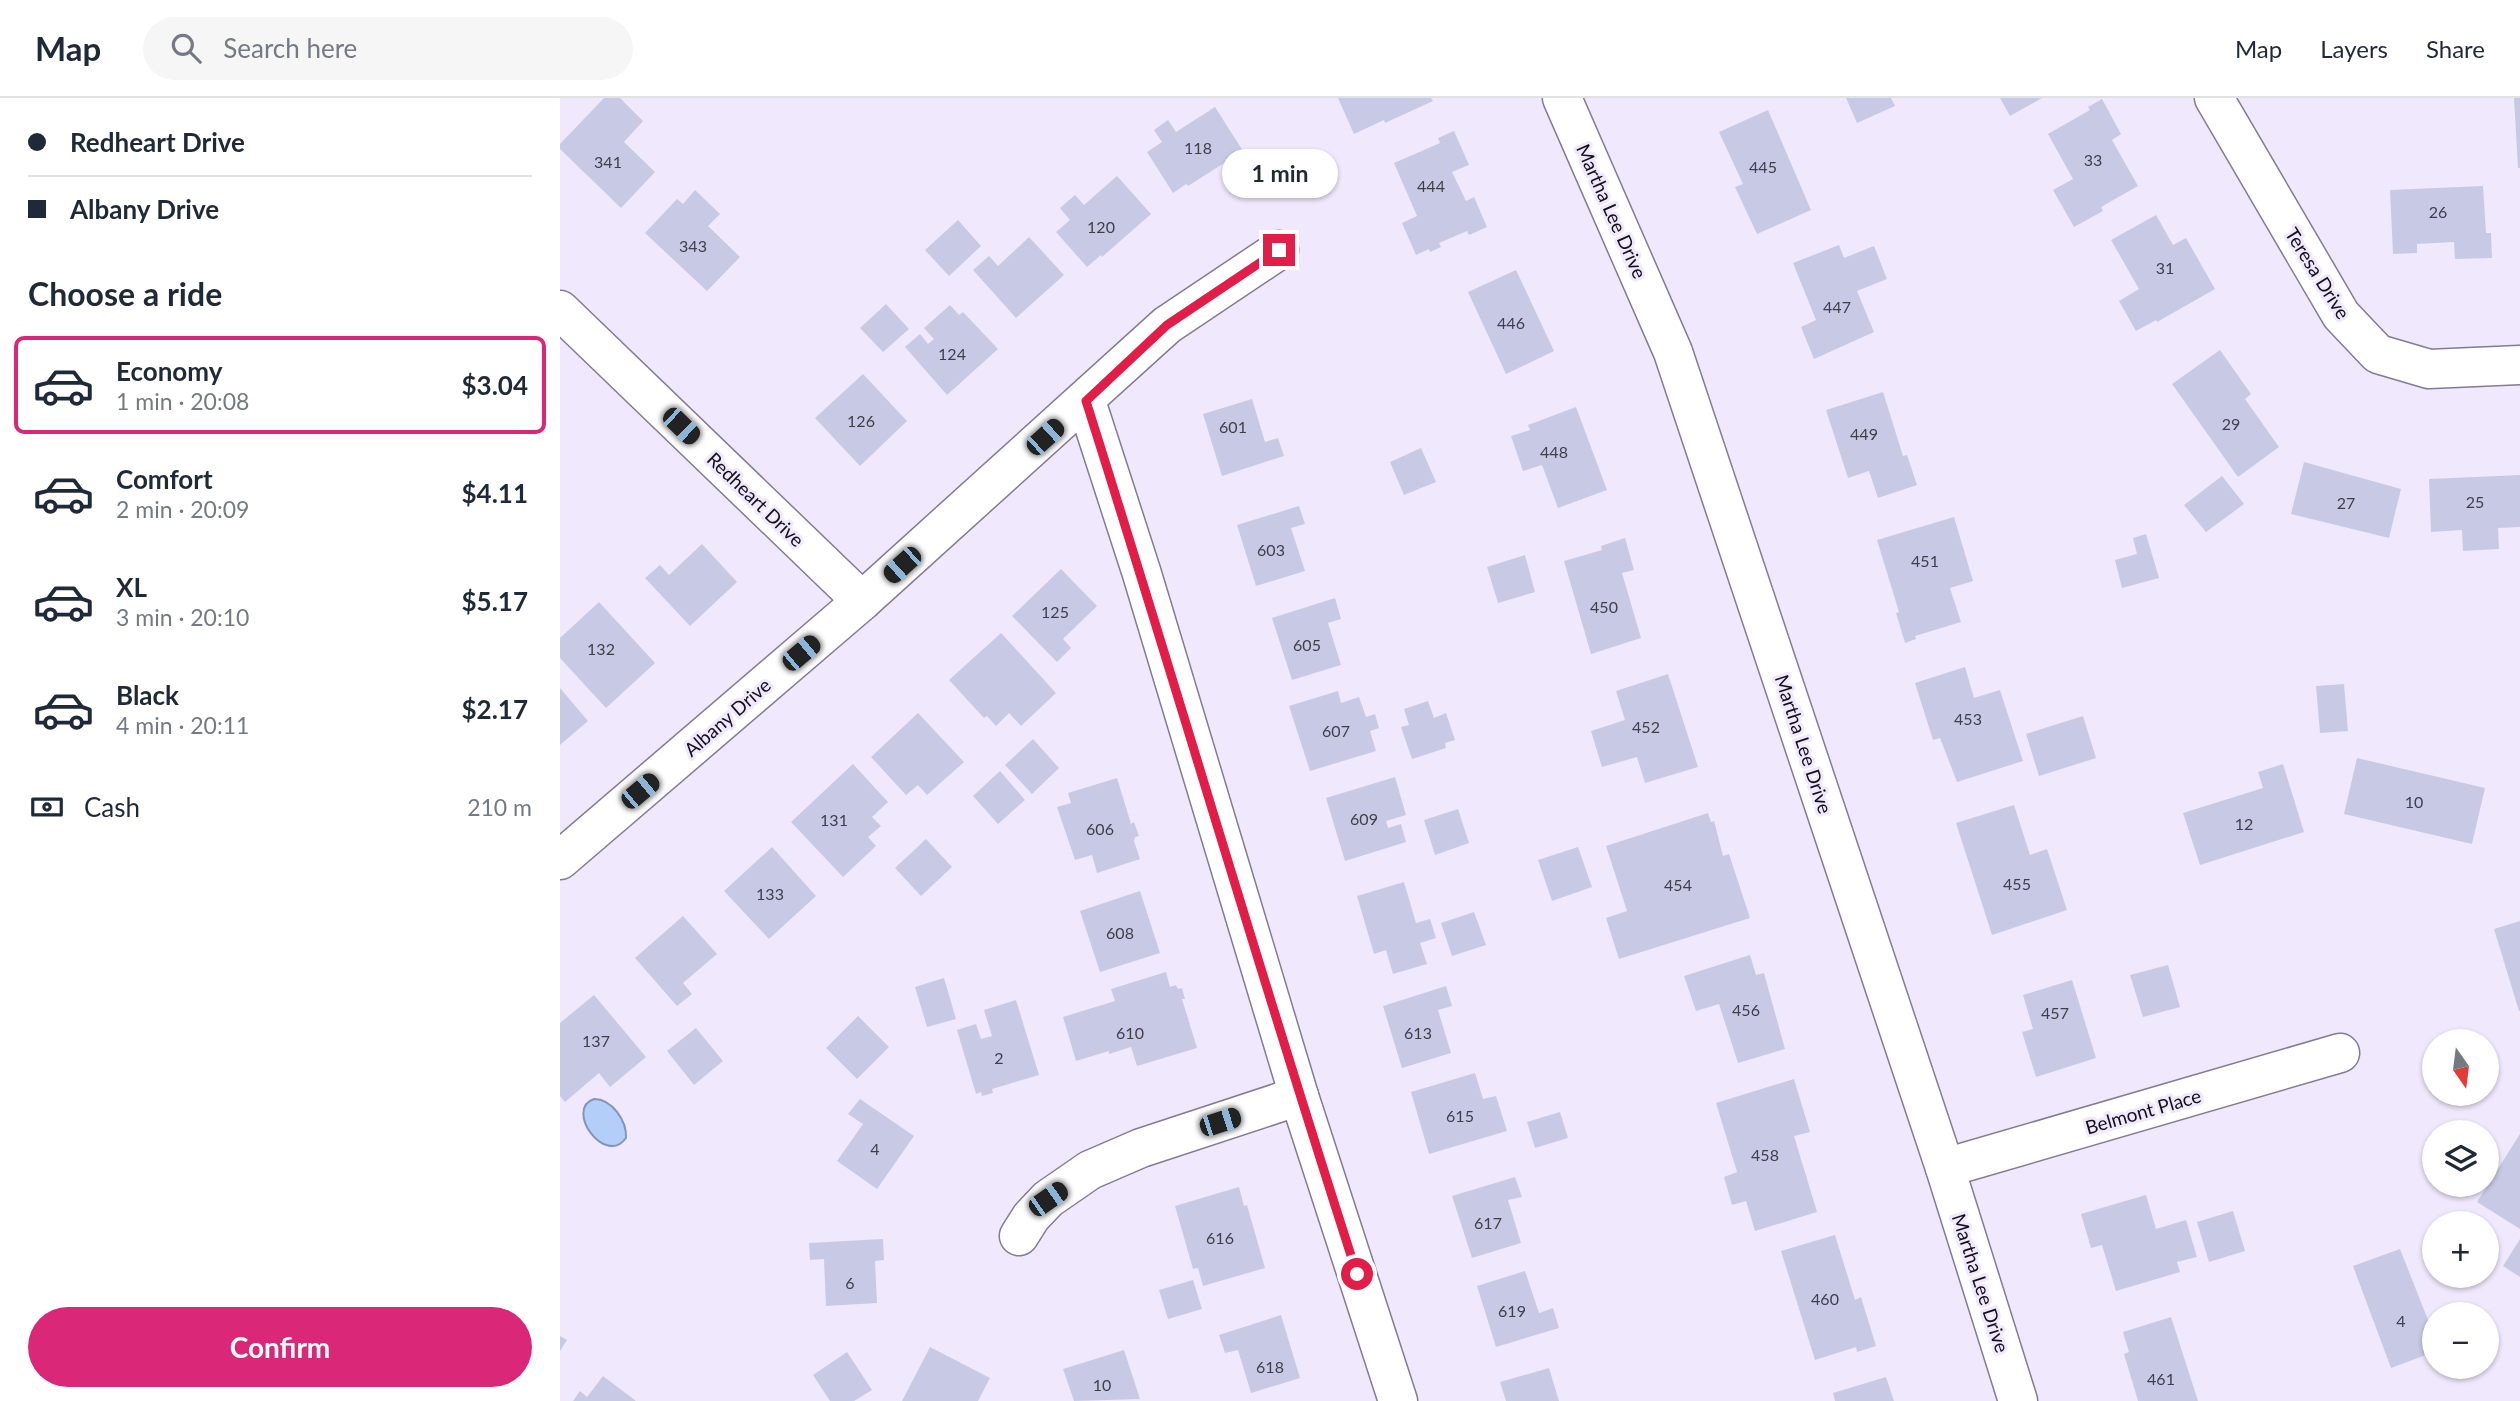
<!DOCTYPE html>
<html lang="en">
<head>
<meta charset="utf-8">
<style>
  :root { --surface:#fff; --page:#f6f6f7; --text:#1f2937; --muted:#747a83; --line:#e0e1e3; --accent:#db2777 }
  body { margin:0; font-family:Lato,sans-serif; background:var(--page); color:var(--text); height:100vh; display:flex; flex-direction:column; font-size:26px; white-space:nowrap }
  * { box-sizing:border-box; margin:0 }
  p { font-size:23px; color:var(--muted) }
  .icon { flex:none; width:38px; height:38px; fill:none; stroke:currentColor; stroke-width:2; stroke-linecap:round; stroke-linejoin:round }
  .map { position:relative; flex:1; overflow:hidden }
  .drawer { display:flex; flex-direction:column; background:var(--surface); width:560px }
  .drawer>* { flex:none }
  .guide { display:grid; align-content:center; height:154px; padding:0 28px; background:var(--surface) }
  .needle { width:46px; rotate:166deg }
  .buttons { position:absolute; left:1862px; top:931px; display:grid; gap:14px }
  .buttons a { display:grid; place-items:center; width:77px; height:77px; border-radius:50%; background:var(--surface); box-shadow:0 2px 5px #0004; font-size:35px }
  .end { position:absolute; width:32px; height:32px; margin:-16px; border:9px solid #e11d48; background:#fff; box-shadow:0 0 0 4px #fff }
  .from { border-radius:50% }
  .bubble { position:absolute; height:49px; border-radius:24px; background:var(--surface); box-shadow:0 2px 5px #0004; font-size:23px; font-weight:700; line-height:49px; text-align:center }
  .car { position:absolute; width:21px; height:42px; margin:-21px -10px; border-radius:9px; box-shadow:0 0 5px 2px #0007; background:linear-gradient(#222 24%,#8ab4d8 0 40%,#222 0 76%,#8ab4d8 0 86%,#222 0) }
  .guide b { display:flex; align-items:center; gap:24px; height:66px; font-size:26px }
  .guide b+b { border-top:2px solid var(--line) }
  .guide i { width:18px; height:18px; background:var(--text) }
  ul { padding:0; list-style:none }
  li { display:flex; align-items:center; gap:21px; height:98px; margin:0 14px 10px; padding:0 14px; border:4px solid transparent; border-radius:10px }
  li div { flex:1 }
  li b { display:block; font-size:26px }
  li em { font-style:normal; font-weight:700 }
  li.current { border-color:var(--accent) }
  li>.icon { width:63px; height:63px; stroke-width:1.5 }
  h2 { padding:0 28px; font-size:32px; line-height:84px }
  .pay { display:flex; align-items:center; gap:18px; height:77px; padding:0 28px; font-size:26px }
  .pay p { margin-inline-start:auto }
  .primary-button { display:flex; gap:14px; margin-top:auto; padding:14px 28px }
  .primary-button a { flex:1; height:80px; border-radius:42px; background:var(--accent); color:#fff; font-size:28px; font-weight:700; line-height:80px; text-align:center }
  header { display:flex; align-items:center; gap:42px; box-sizing:border-box; height:98px; padding:0 35px; background:var(--surface); border-bottom:2px solid var(--line) }
  header strong { font-size:33px }
  nav { display:flex; gap:38px; margin-inline-start:auto; font-size:24px }
  .search { width:490px; height:63px; background:var(--page); display:flex; align-items:center; gap:18px; box-sizing:border-box; padding:0 24px; border-radius:38px; color:var(--muted); font-size:26px }
  main { display:flex; flex:1; min-height:0 }
  .map>svg:first-child { display:block }
  .water { fill:#b3cff9; stroke:#8395b6; stroke-width:2 }
  .building { fill:#c8cae5 }
  .lines { fill:none; stroke-linecap:round; stroke-linejoin:round }
  .minor-casing { stroke:#847b93; stroke-width:41 }
  .minor { stroke:#fff; stroke-width:38 }
  .route { stroke:#e11d48; stroke-width:9 }
  .labels { text-anchor:middle; dominant-baseline:central; stroke-width:6; stroke-linejoin:round; paint-order:stroke }
  .number-label { font-size:16px; fill:#403e4b }
  .street-label { font-size:19px; fill:#120f18; stroke:#f0e8fd }
</style>
</head>
<body>
<header>
<strong>Map</strong>
<div class="search"><svg class="icon" aria-label="search" viewBox="0 0 24 24"><circle cx="10" cy="10" r="6"/><path d="M15 15l6 6"/></svg>Search here</div>
<nav><a>Map</a><a>Layers</a><a>Share</a></nav>
</header>
<main>
<section class="drawer">
<div class="guide">
<b><i class="from"></i>Redheart Drive</b>
<b><i></i>Albany Drive</b>
</div>
<h2>Choose a ride</h2>
<ul>
<li class="current"><svg class="icon" aria-label="car" viewBox="0 0 24 24"><path d="M5 17H2v-5l4-1 3-4h7l3 4 3 1v5h-3M9 17h6M6 11h13"/><circle cx="7" cy="17" r="2"/><circle cx="17" cy="17" r="2"/></svg><div><b>Economy</b><p>1 min · 20:08</p></div><em>$3.04</em></li>
<li><svg class="icon" aria-label="car" viewBox="0 0 24 24"><path d="M5 17H2v-5l4-1 3-4h7l3 4 3 1v5h-3M9 17h6M6 11h13"/><circle cx="7" cy="17" r="2"/><circle cx="17" cy="17" r="2"/></svg><div><b>Comfort</b><p>2 min · 20:09</p></div><em>$4.11</em></li>
<li><svg class="icon" aria-label="car" viewBox="0 0 24 24"><path d="M5 17H2v-5l4-1 3-4h7l3 4 3 1v5h-3M9 17h6M6 11h13"/><circle cx="7" cy="17" r="2"/><circle cx="17" cy="17" r="2"/></svg><div><b>XL</b><p>3 min · 20:10</p></div><em>$5.17</em></li>
<li><svg class="icon" aria-label="car" viewBox="0 0 24 24"><path d="M5 17H2v-5l4-1 3-4h7l3 4 3 1v5h-3M9 17h6M6 11h13"/><circle cx="7" cy="17" r="2"/><circle cx="17" cy="17" r="2"/></svg><div><b>Black</b><p>4 min · 20:11</p></div><em>$2.17</em></li>
</ul>
<div class="pay"><svg class="icon" aria-label="cash" viewBox="0 0 24 24"><path d="M3 7h18v10H3z"/><circle cx="12" cy="12" r="2"/></svg>Cash<p>210 m</p></div>
<div class="primary-button"><a>Confirm</a></div>
</section>
<div class="map">
<svg width="1960" height="1303" viewBox="0 0 1960 1303">
  <rect width="100%" height="100%" fill="#f0e8fd"/>
  <path class="water" d="M34,1001C52,1001 67,1023 66,1040C45,1069 4,1011 34,1001Z"/>
  <g class="building">
    <path d="M44,0H60L83,23L64,44L95,74L61,110L0,51V46Z"/>
    <path d="M778,0H871L873,3L825,25L824,22L794,36Z"/>
    <path d="M1286,0H1331L1335,8L1297,25Z"/>
    <path d="M1440,0H1482L1450,18Z"/>
    <path d="M1954,0H1960V70H1958Z"/>
    <path d="M1542,1L1561,36L1552,42L1578,88L1541,109L1543,113L1514,129L1493,92L1513,81L1488,36L1530,12L1528,9Z"/>
    <path d="M655,9L683,53L628,88L626,86L613,95L587,54L602,44L594,32L608,22L616,34Z"/>
    <path d="M1208,12L1251,112L1197,136L1175,89L1183,86L1159,34Z"/>
    <path d="M894,33L909,67L892,74L906,103L914,99L927,129L909,137L907,133L879,145L881,149L870,154L869,151L856,157L842,125L857,118L834,65L880,45L878,40Z"/>
    <path d="M557,78L591,116L542,159L541,157L527,169L496,134L510,122L500,110L515,97L524,107Z"/>
    <path d="M1923,88L1926,135H1931L1932,160L1895,161L1894,144L1857,146V155L1833,156L1830,92Z"/>
    <path d="M135,92L160,116L148,128L180,159L147,193L85,135L117,101L123,106Z"/>
    <path d="M1596,117L1613,147L1626,140L1655,191L1597,224L1596,222L1576,233L1559,203L1579,191L1551,142Z"/>
    <path d="M398,122L421,148L389,178L365,152Z"/>
    <path d="M469,139L504,177L456,220L413,172L429,158L438,168Z"/>
    <path d="M1279,147L1284,160L1314,148L1327,181L1297,193L1314,234L1254,261L1241,229L1256,222L1233,165Z"/>
    <path d="M956,172L994,253L946,276L908,194Z"/>
    <path d="M326,206L349,231L323,254L300,230Z"/>
    <path d="M390,207L399,217L403,214L438,251L387,297L345,249L360,236L368,246L374,241L364,230Z"/>
    <path d="M1660,252L1691,296L1685,301L1719,349L1678,379L1612,286Z"/>
    <path d="M303,276L347,323L300,368L255,320Z"/>
    <path d="M1323,294L1343,358L1347,357L1357,387L1318,400L1309,373L1288,380L1266,312Z"/>
    <path d="M692,301L705,344L718,340L724,358L662,378L643,316Z"/>
    <path d="M1016,309L1047,392L998,410L982,367L963,373L951,338L970,332L968,327Z"/>
    <path d="M861,350L876,384L844,397L830,364Z"/>
    <path d="M1744,364L1841,391L1829,440L1731,416Z"/>
    <path d="M1960,377V429L1938,430L1939,451L1903,453L1902,432L1871,434L1869,381Z"/>
    <path d="M1662,378L1684,406L1646,434L1624,407Z"/>
    <path d="M739,408L745,426L731,430L745,473L696,488L677,427Z"/>
    <path d="M1394,419L1413,483L1390,490L1401,524L1355,538L1356,541L1345,545L1336,515L1339,514L1317,442Z"/>
    <path d="M1586,436L1599,480L1562,490L1555,462L1577,456L1573,440Z"/>
    <path d="M1065,440L1074,472L1062,475L1081,540L1031,556L1004,463L1042,452L1041,448Z"/>
    <path d="M142,446L177,484L130,528L85,480L100,467L109,477Z"/>
    <path d="M965,457L975,494L938,505L927,469Z"/>
    <path d="M501,471L537,508L503,541L511,550L497,564L452,518Z"/>
    <path d="M775,500L781,521L768,525L781,567L732,582L712,520Z"/>
    <path d="M39,504L95,565L46,610L0,560V540Z"/>
    <path d="M441,535L496,595L461,628L449,615L436,628L427,618L424,620L389,582Z"/>
    <path d="M1405,569L1414,600L1440,592L1463,663L1397,684L1380,640L1373,642L1355,585Z"/>
    <path d="M1108,576L1138,669L1085,685L1077,659L1042,669L1031,633L1065,622L1056,593Z"/>
    <path d="M1784,586L1788,633L1760,635L1756,588Z"/>
    <path d="M0,590L28,623L0,647Z"/>
    <path d="M778,593L781,605L799,599L806,619L815,616L819,630L810,633L816,653L750,673L729,608Z"/>
    <path d="M868,603L874,620L886,615L895,642L885,645L886,650L852,661L841,629L849,627L844,611Z"/>
    <path d="M358,615L404,664L367,697L358,687L346,697L311,659Z"/>
    <path d="M1523,618L1536,660L1479,678L1466,636Z"/>
    <path d="M473,641L499,670L472,696L445,667Z"/>
    <path d="M1797,660L1925,690L1912,746L1784,716Z"/>
    <path d="M293,666L328,704L312,719L321,728L308,739L316,748L283,779L231,724Z"/>
    <path d="M1723,666L1744,734L1640,767L1623,715L1703,690L1698,674Z"/>
    <path d="M440,673L465,702L438,726L413,698Z"/>
    <path d="M835,679L846,717L826,723L828,730L841,726L846,744L785,763L766,700Z"/>
    <path d="M557,680L571,726L574,724L579,738L575,739L574,743L580,761L537,775L532,757L515,762L497,709L511,705L508,695Z"/>
    <path d="M1454,707L1470,757L1487,751L1507,812L1432,837L1396,725Z"/>
    <path d="M898,711L909,745L875,757L864,722Z"/>
    <path d="M1148,715L1151,724L1154,723L1163,758L1169,756L1190,820L1059,861L1046,820L1067,813L1046,748Z"/>
    <path d="M366,741L392,769L361,798L335,770Z"/>
    <path d="M212,749L256,798L209,841L164,793Z"/>
    <path d="M1018,749L1032,789L992,803L978,762Z"/>
    <path d="M844,784L856,825L870,821L876,840L860,845L867,866L833,876L826,852L814,856L797,798Z"/>
    <path d="M580,793L600,855L540,874L520,813Z"/>
    <path d="M914,814L926,847L892,858L881,825Z"/>
    <path d="M123,818L157,856L123,885L132,896L117,908L75,860Z"/>
    <path d="M1960,823V913H1959L1934,831Z"/>
    <path d="M1190,857L1196,877L1204,875L1225,951L1178,965L1159,906L1136,913L1124,878Z"/>
    <path d="M1608,867L1620,909L1583,919L1570,877Z"/>
    <path d="M606,874L610,889L616,887L618,891L622,890L625,901H622L637,950L577,968L571,949L549,956V953L516,963L503,919L555,903L551,891Z"/>
    <path d="M384,880L396,921L367,929L355,889Z"/>
    <path d="M1512,882L1536,960L1476,979L1462,934L1473,931L1463,897Z"/>
    <path d="M886,888L892,908L878,912L891,955L842,970L823,908Z"/>
    <path d="M34,897L86,959L50,989L39,975L5,1004L0,998V925Z"/>
    <path d="M456,902L479,977L432,991L433,995L422,998L421,994L416,996L397,932L416,926L421,941L432,938L424,912Z"/>
    <path d="M298,918L329,949L297,981L266,950Z"/>
    <path d="M136,930L163,963L134,987L107,953Z"/>
    <path d="M915,975L923,1001L936,998L947,1033L869,1056L851,994Z"/>
    <path d="M1234,981L1250,1034L1234,1038L1257,1114L1195,1133L1186,1103L1172,1107L1164,1079L1177,1074L1156,1005Z"/>
    <path d="M300,1001L354,1038L317,1091L277,1063L303,1026L288,1016Z"/>
    <path d="M1000,1014L1008,1040L975,1050L967,1024Z"/>
    <path d="M1960,1036V1131L1917,1104Z"/>
    <path d="M955,1079L962,1099L948,1102L961,1145L912,1160L892,1098Z"/>
    <path d="M679,1089L684,1108L687,1107L705,1170L643,1188L638,1170L633,1171L615,1108Z"/>
    <path d="M1586,1097L1596,1131L1626,1122L1637,1159L1617,1164L1620,1174L1556,1193L1542,1147L1531,1150L1521,1116Z"/>
    <path d="M1673,1113L1685,1153L1649,1164L1637,1124Z"/>
    <path d="M1275,1137L1295,1202L1301,1199L1316,1248L1297,1254L1296,1249L1255,1262L1221,1153Z"/>
    <path d="M323,1141L324,1162L315,1163L317,1205L266,1208L264,1161L250,1162L249,1145Z"/>
    <path d="M1960,1141V1179L1943,1168Z"/>
    <path d="M1840,1151L1874,1237V1254L1831,1270L1793,1168Z"/>
    <path d="M965,1173L979,1215L993,1210L999,1230L936,1249L917,1188Z"/>
    <path d="M633,1182L642,1211L608,1221L599,1192Z"/>
    <path d="M721,1217L740,1280L691,1295L678,1252L665,1255L659,1237Z"/>
    <path d="M1611,1219L1638,1303H1578L1564,1256L1569,1254L1563,1234Z"/>
    <path d="M0,1238L7,1242L0,1253Z"/>
    <path d="M370,1249L430,1280L418,1303H342Z"/>
    <path d="M564,1252L580,1301L514,1303L503,1271Z"/>
    <path d="M287,1254L312,1292L294,1303H270L253,1277Z"/>
    <path d="M989,1270L999,1303H946L940,1284Z"/>
    <path d="M43,1278L76,1303H13L20,1293L27,1299Z"/>
    <path d="M1326,1279L1334,1303H1275L1273,1295Z"/>
  </g>
  <g class="lines">
    <g class="minor-casing">
      <g id="minor">
        <path d="M1002,0L1113,254L1385,1070L1458,1303"/>
        <path d="M1654,0L1781,217L1818,256L1869,271L1960,267"/>
        <path d="M0,212L302,503"/>
        <path d="M526,303L582,476L739,998L838,1303"/>
        <path d="M0,762L302,503L607,227L719,152"/>
        <path d="M1385,1070L1780,955"/>
        <path d="M459,1138L471,1119L488,1101L530,1072L581,1050L739,998"/>
      </g>
    </g>
    <use href="#minor" class="minor"/>
  </g>
  <g class="lines">
    <path class="route" d="M719,152L607,227L526,303C618,593 703,886 797,1176"/>
  </g>
  <g class="labels">
    <g class="number-label">
      <text x="638" y="49">118</text>
      <text x="1533" y="61">33</text>
      <text x="48" y="63">341</text>
      <text x="1203" y="68">445</text>
      <text x="871" y="87">444</text>
      <text x="1878" y="113">26</text>
      <text x="541" y="128">120</text>
      <text x="133" y="147">343</text>
      <text x="1605" y="169">31</text>
      <text x="1277" y="208">447</text>
      <text x="951" y="224">446</text>
      <text x="392" y="255">124</text>
      <text x="301" y="322">126</text>
      <text x="1671" y="325">29</text>
      <text x="673" y="328">601</text>
      <text x="1304" y="335">449</text>
      <text x="994" y="353">448</text>
      <text x="1915" y="403">25</text>
      <text x="1786" y="404">27</text>
      <text x="711" y="451">603</text>
      <text x="1365" y="462">451</text>
      <text x="1044" y="508">450</text>
      <text x="495" y="513">125</text>
      <text x="747" y="546">605</text>
      <text x="41" y="550">132</text>
      <text x="1408" y="620">453</text>
      <text x="1086" y="628">452</text>
      <text x="776" y="632">607</text>
      <text x="1854" y="703">10</text>
      <text x="804" y="720">609</text>
      <text x="274" y="721">131</text>
      <text x="1684" y="725">12</text>
      <text x="540" y="730">606</text>
      <text x="1457" y="785">455</text>
      <text x="1118" y="786">454</text>
      <text x="210" y="795">133</text>
      <text x="560" y="834">608</text>
      <text x="1186" y="911">456</text>
      <text x="1495" y="914">457</text>
      <text x="570" y="934">610</text>
      <text x="858" y="934">613</text>
      <text x="36" y="942">137</text>
      <text x="439" y="959">2</text>
      <text x="900" y="1017">615</text>
      <text x="315" y="1050">4</text>
      <text x="1205" y="1056">458</text>
      <text x="928" y="1124">617</text>
      <text x="660" y="1139">616</text>
      <text x="290" y="1184">6</text>
      <text x="1265" y="1200">460</text>
      <text x="952" y="1212">619</text>
      <text x="1841" y="1222">4</text>
      <text x="710" y="1268">618</text>
      <text x="1601" y="1280">461</text>
      <text x="542" y="1286">10</text>
    </g>
    <g class="street-label">
      <text transform="translate(1052 113) rotate(66)">Martha Lee Drive</text>
      <text transform="translate(1758 175) rotate(58)">Teresa Drive</text>
      <text transform="translate(196 401) rotate(44)">Redheart Drive</text>
      <text transform="translate(167 619) rotate(-41)">Albany Drive</text>
      <text transform="translate(1244 646) rotate(72)">Martha Lee Drive</text>
      <text transform="translate(1583 1013) rotate(-16)">Belmont Place</text>
      <text transform="translate(1421 1185) rotate(72)">Martha Lee Drive</text>
    </g>
  </g>
</svg>
<div class="buttons">
<a><svg class="needle" viewBox="-14 -14 28 28"><path d="M0-13l5 13h-10z" fill="#e53935"/><path d="M0 13l5-13h-10z" fill="#747a83"/></svg></a>
<a><svg class="icon" aria-label="layers" viewBox="0 0 24 24"><path d="M12 4l9 5-9 5-9-5zM3 14l9 5 9-5"/></svg></a>
<a>+</a>
<a>−</a>
</div>
<i class="end from" style="left:797px;top:1176px"></i>
<i class="end" style="left:719px;top:152px"></i>
<div class="bubble" style="left:662px;top:51px;width:116px">1 min</div>
<i class="car" style="left:121px;top:328px;rotate:134deg"></i>
<i class="car" style="left:485px;top:339px;rotate:48deg"></i>
<i class="car" style="left:342px;top:467px;rotate:228deg"></i>
<i class="car" style="left:241px;top:555px;rotate:50deg"></i>
<i class="car" style="left:80px;top:693px;rotate:50deg"></i>
<i class="car" style="left:660px;top:1024px;rotate:72deg"></i>
<i class="car" style="left:488px;top:1101px;rotate:55deg"></i>
</div>
</main>
</body>
</html>
